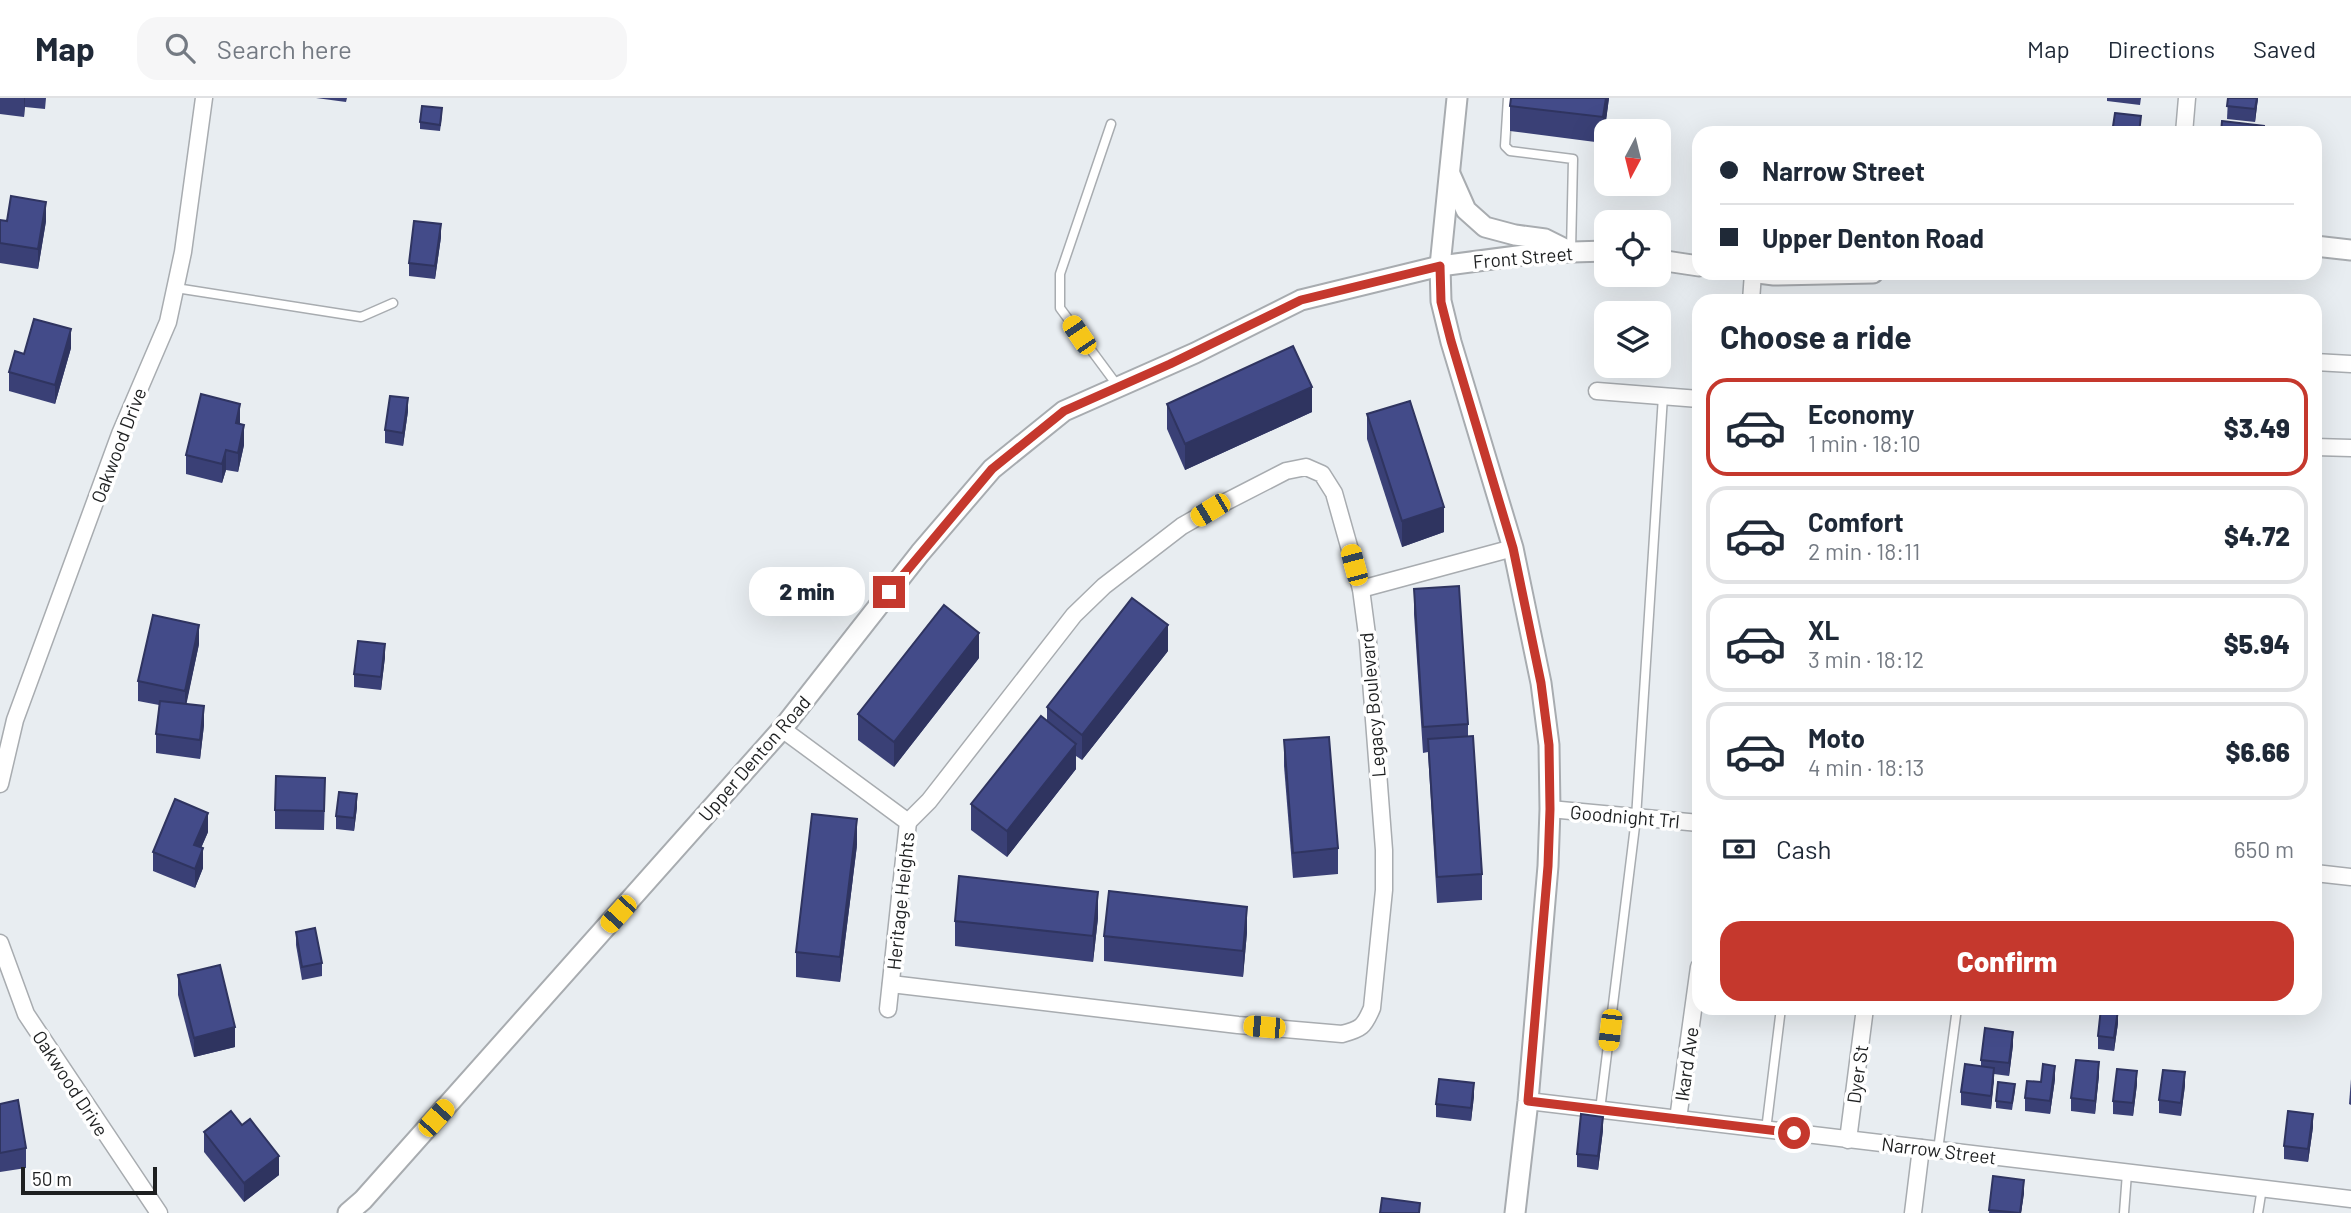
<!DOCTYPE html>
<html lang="en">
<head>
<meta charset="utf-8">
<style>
  :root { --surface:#fff; --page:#f6f6f7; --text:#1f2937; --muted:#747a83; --line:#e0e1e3; --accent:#c5382d }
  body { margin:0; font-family:Barlow,sans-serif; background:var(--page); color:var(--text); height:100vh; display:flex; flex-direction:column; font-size:26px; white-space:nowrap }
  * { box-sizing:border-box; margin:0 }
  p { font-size:23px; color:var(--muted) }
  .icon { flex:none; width:38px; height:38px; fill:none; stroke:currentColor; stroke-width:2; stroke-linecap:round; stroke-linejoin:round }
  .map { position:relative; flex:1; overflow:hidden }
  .drawer { position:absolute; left:1692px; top:196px; width:630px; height:721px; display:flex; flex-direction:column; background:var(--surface); border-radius:21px; box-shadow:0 7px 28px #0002 }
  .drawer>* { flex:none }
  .hud { position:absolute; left:1692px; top:28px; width:630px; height:154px; border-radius:21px; box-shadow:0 7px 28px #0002; display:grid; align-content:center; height:154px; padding:0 28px; background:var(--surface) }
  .needle { width:46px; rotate:187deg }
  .buttons { position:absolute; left:1594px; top:21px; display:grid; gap:14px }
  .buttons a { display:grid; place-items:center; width:77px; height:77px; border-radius:14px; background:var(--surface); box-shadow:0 7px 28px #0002; font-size:35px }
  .scale { position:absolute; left:21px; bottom:18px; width:136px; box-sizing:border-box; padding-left:7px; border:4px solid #1d1f20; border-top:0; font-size:19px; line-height:24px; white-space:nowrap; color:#1d1f20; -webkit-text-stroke:5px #fff; paint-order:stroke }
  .end { position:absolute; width:32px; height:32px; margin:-16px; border:9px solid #c5382d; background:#fff; box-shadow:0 0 0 4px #fff }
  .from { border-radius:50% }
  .bubble { position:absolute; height:49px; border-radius:21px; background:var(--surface); box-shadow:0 7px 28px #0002; font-size:23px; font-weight:800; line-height:49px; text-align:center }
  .car { position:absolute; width:21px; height:42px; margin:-21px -10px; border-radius:9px; box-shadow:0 0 5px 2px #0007; background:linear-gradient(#f5c518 24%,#345 0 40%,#f5c518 0 76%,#345 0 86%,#f5c518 0) }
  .hud b { display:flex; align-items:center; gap:24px; height:66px; font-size:26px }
  .hud b+b { border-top:2px solid var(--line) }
  .hud i { width:18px; height:18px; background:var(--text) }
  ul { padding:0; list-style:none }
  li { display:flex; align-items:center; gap:21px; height:98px; margin:0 14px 10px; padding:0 14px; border:4px solid var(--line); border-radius:21px }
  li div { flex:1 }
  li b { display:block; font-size:26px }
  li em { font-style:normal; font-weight:800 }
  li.selected { border-color:var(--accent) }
  li>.icon { width:63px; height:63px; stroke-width:1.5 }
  h2 { padding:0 28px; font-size:32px; line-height:84px }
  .pay { display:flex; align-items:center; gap:18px; height:77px; padding:0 28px; font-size:26px }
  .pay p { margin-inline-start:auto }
  .action { display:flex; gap:14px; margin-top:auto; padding:14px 28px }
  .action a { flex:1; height:80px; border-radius:21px; background:var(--accent); color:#fff; font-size:28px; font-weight:800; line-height:80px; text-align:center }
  header { display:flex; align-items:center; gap:42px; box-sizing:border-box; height:98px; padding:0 35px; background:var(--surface); border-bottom:2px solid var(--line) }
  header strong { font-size:33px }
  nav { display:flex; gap:38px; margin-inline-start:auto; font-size:24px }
  .search { width:490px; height:63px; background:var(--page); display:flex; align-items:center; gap:18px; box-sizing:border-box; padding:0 24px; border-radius:21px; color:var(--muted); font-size:26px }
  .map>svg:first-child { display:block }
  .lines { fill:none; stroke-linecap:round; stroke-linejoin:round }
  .service-casing { stroke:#a8acb0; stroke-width:11 }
  .minor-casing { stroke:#a8acb0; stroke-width:19 }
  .tertiary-casing { stroke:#a8acb0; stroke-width:23 }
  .service { stroke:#fff; stroke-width:8 }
  .minor { stroke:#fff; stroke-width:16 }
  .tertiary { stroke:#fff; stroke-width:19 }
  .wall { fill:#3a4076 }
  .shaded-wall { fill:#2f3460 }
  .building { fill:#434b89; stroke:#2f3460; stroke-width:2 }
  .route { stroke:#c5382d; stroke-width:9 }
  .labels { text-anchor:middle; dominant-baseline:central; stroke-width:7; stroke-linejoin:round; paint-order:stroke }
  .street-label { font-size:19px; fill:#1d1f20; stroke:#fff }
</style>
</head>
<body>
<header>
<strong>Map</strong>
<div class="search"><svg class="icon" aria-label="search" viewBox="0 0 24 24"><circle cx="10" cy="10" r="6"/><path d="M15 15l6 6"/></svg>Search here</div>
<nav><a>Map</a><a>Directions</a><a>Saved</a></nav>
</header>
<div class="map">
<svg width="2351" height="1115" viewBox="0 0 2351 1115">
  <rect width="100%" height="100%" fill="#e8edf1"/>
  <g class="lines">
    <g class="service-casing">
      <g id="service">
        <path d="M1508,0L1505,48L1510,53L1573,61L1571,153"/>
        <path d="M1111,26L1060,176V210L1117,287"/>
        <path d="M176,190L361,219L393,205"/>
        <path d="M1600,1012L1636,720L1663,298"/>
        <path d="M1766,1032L1781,910"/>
        <path d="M1938,1052L1957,910"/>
        <path d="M2124,1115L2127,1075"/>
        <path d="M2258,1115L2262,1090"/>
      </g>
    </g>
    <g class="minor-casing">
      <g id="minor">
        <path d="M2184,35L2187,0"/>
        <path d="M1751,203L1753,175"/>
        <path d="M2315,264L2351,266"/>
        <path d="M1597,293L1699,301"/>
        <path d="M2315,349L2351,350"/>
        <path d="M1361,491L1513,450"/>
        <path d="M782,631L908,724L888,911"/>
        <path d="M0,686L15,622L120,336L168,224L183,154L204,0"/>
        <path d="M1550,711L1699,725"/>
        <path d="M2315,775L2351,779"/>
        <path d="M0,845L26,916L159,1115"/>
        <path d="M891,886L1238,927L1342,936C1361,931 1364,929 1372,910L1384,792V752L1368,544L1361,491L1334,395L1322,376L1306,369L1286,373L1210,412L1182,428L1104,488L1074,517L929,703L908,724"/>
        <path d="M1528,1003L2351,1101"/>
        <path d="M1678,1021L1699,869"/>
        <path d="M1848,1042L1865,910"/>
        <path d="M1913,1115L1921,1050"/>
      </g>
    </g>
    <g class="tertiary-casing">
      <g id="tertiary">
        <path d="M1457,0L1440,168L1441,203L1451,244L1513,450L1541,585L1549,647L1550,711L1548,768L1528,1003L1515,1115"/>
        <path d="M1450,76L1466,112L1485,129L1515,137L1545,141L1567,152"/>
        <path d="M2315,148L2351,152"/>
        <path d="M1659,162L1699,168"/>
        <path d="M1758,175L1774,177L1873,175"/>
        <path d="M348,1115L363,1102L782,631L920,455L992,371L1064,313L1195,255L1301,202L1440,168L1539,155L1606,153"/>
      </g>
    </g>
    <use href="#service" class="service"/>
    <use href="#minor" class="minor"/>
    <use href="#tertiary" class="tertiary"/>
  </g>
  <g class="wall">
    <path d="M0,0H46L45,11L25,9L24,19L0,16Z"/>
    <path d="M316,0H347L346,4Z"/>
    <path d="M1609,0L1603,45L1510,33V8Z"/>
    <path d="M2107,0H2141L2140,7L2107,3Z"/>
    <path d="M2228,0H2258L2255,24L2227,21Z"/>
    <path d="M442,17L440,33L420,31V24Z"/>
    <path d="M0,122L7,123H46L38,171L0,165Z"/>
    <path d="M441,139L435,181L409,178V165Z"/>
    <path d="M71,250L55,306L9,293V274L24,256Z"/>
    <path d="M1167,306L1312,314L1185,372L1167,331Z"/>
    <path d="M408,313L403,348L385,345V332Z"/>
    <path d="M1367,316L1444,434L1402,449L1367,341Z"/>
    <path d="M240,326L244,347L238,374L226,372L222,385L186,376V357Z"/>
    <path d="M1414,491L1468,626V638L1482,776V802L1437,805L1428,654L1423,655L1414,516Z"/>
    <path d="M199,546L186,606L204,627L200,661L156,655V636L159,607L138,603V583Z"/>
    <path d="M1168,553L1082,662L1076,658V671L1007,759L971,732V706L1047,622V609Z"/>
    <path d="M385,559L381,592L354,589V576Z"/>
    <path d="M979,560L894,669L858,642V616Z"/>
    <path d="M1284,642L1338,750V776L1293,780L1284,668Z"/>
    <path d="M325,699L324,732L275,731V712Z"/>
    <path d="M357,709L354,733L336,731V718Z"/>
    <path d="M208,734L201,750L203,770L195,790L153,773V754Z"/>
    <path d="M857,747L840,884L796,879V854Z"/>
    <path d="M1098,820L1093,864L955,848V823Z"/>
    <path d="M296,834L322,865V878L302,882L296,847Z"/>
    <path d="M1247,834L1243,879L1104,863V838Z"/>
    <path d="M178,877L235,949L194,959L178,897Z"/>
    <path d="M2118,925L2114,953L2098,951V938Z"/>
    <path d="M2013,947L2009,978L1994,976L1991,1011L1961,1007V994L1981,968V962Z"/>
    <path d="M2099,977L2095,1016L2071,1013V1000Z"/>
    <path d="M2055,981L2050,1016L2025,1013V1000L2041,984Z"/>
    <path d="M2351,981V1007L2349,1006Z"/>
    <path d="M2137,986L2133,1018L2113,1016V1003Z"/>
    <path d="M2185,987L2181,1018L2159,1015V1002Z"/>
    <path d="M2015,992L2012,1012L1996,1010V1003Z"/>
    <path d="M1474,998L1471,1023L1436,1019V1006Z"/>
    <path d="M0,1006L26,1050V1070L0,1074Z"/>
    <path d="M242,1027L279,1077L244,1104L204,1054V1034Z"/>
    <path d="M2313,1029L2308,1064L2284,1061V1048Z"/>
    <path d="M1603,1032L1598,1072L1577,1069V1056Z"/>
    <path d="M1993,1078L2024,1095L2021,1115H1989Z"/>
  </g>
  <g class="shaded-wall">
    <path d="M24,0H25L24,19Z"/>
    <path d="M1606,0H1609L1603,45V19Z"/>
    <path d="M2257,0H2258L2255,24V11Z"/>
    <path d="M46,104V123L38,171V151Z"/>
    <path d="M441,126V139L435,181V168Z"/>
    <path d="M71,231V250L55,306V287Z"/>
    <path d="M1312,289V314L1185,372V346Z"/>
    <path d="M408,300V313L403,348V335Z"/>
    <path d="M240,306V325L236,344V325Z"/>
    <path d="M244,327V347L238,374V355Z"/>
    <path d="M226,352V372L222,385V366Z"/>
    <path d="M1444,409V434L1402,449V423Z"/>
    <path d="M199,527V546L185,613V593Z"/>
    <path d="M1168,527V553L1082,662V637Z"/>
    <path d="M979,535V560L894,669V644Z"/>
    <path d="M385,546V559L381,592V579Z"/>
    <path d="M204,608V627L200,661V642Z"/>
    <path d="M1076,646V671L1007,759V733Z"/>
    <path d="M357,696V709L354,733V720Z"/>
    <path d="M208,715V734L194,766V747Z"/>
    <path d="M857,721V747L840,884V859Z"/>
    <path d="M203,750V770L195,790V771Z"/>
    <path d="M1098,794V820L1093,864V838Z"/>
    <path d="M1247,809V834L1243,879V853Z"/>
    <path d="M2118,912V925L2114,953V940Z"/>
    <path d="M235,929V949L194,959V940Z"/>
    <path d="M2013,934V947L2009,978V965Z"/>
    <path d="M2099,964V977L2095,1016V1003Z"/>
    <path d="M2055,968V981L2050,1016V1003Z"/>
    <path d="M1994,970V983L1991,1011V998Z"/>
    <path d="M2137,973V986L2133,1018V1005Z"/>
    <path d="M2185,974V987L2181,1018V1005Z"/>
    <path d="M1474,985V998L1471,1023V1010Z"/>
    <path d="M2313,1016V1029L2308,1064V1051Z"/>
    <path d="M1603,1019V1032L1598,1072V1058Z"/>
    <path d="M279,1058V1077L244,1104V1085Z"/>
    <path d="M2024,1082V1095L2021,1115H2020Z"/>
  </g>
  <g class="building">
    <path d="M1511,0H1606L1603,19L1510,8Z"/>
    <path d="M2228,0H2257L2255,11L2227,8Z"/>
    <path d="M422,8L442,10L440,27L420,24Z"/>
    <path d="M2115,15L2141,18L2139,35H2112Z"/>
    <path d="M2222,23L2264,28V35H2221Z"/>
    <path d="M11,98L46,104L38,151L0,145V122L7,123Z"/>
    <path d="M414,123L441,126L435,168L409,165Z"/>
    <path d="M34,221L71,231L55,287L9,274L15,253L24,256Z"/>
    <path d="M1293,248L1312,289L1185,346L1167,306Z"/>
    <path d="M201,296L240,306L236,325L244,327L238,355L226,352L222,366L186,357Z"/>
    <path d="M390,298L408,300L403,335L385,332Z"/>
    <path d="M1410,303L1444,409L1402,423L1367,316Z"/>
    <path d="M1459,488L1468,626L1423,629L1414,491Z"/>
    <path d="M1132,500L1168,527L1082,637L1047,609Z"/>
    <path d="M944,507L979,535L894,644L858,616Z"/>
    <path d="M153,517L199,527L185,593L138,583Z"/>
    <path d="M358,543L385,546L381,579L354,576Z"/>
    <path d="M160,603L204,608L200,642L156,636Z"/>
    <path d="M1041,618L1076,646L1007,733L971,706Z"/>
    <path d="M1473,638L1482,776L1437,779L1428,641Z"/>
    <path d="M1329,639L1338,750L1293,755L1284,642Z"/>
    <path d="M276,678L325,680L324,713L275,712Z"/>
    <path d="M339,694L357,696L354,720L336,718Z"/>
    <path d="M175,701L208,715L194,747L203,750L195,771L153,754Z"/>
    <path d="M812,716L857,721L840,859L796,854Z"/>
    <path d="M959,778L1098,794L1093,838L955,823Z"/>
    <path d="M1109,793L1247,809L1243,853L1104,838Z"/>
    <path d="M315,830L322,865L302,869L296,834Z"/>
    <path d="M220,867L235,929L194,940L178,877Z"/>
    <path d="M2101,910L2118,912L2114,940L2098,938Z"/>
    <path d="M1985,930L2013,934L2009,965L1981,962Z"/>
    <path d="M2076,962L2099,964L2095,1003L2071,1000Z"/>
    <path d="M1965,966L1994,970L1991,998L1961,994Z"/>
    <path d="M2043,966L2055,968L2050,1003L2025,1000L2027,983L2041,984Z"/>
    <path d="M2117,971L2137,973L2133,1005L2113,1003Z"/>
    <path d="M2163,972L2185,974L2181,1005L2159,1002Z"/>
    <path d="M1439,981L1474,985L1471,1010L1436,1006Z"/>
    <path d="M1998,984L2015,986L2012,1005L1996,1003Z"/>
    <path d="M18,1002L26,1050L0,1055V1006Z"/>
    <path d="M231,1013L242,1027L250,1021L279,1058L244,1085L204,1034Z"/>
    <path d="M2288,1013L2313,1016L2308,1051L2284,1048Z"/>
    <path d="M1581,1016L1603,1019L1598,1058L1577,1056Z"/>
    <path d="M1993,1078L2024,1082L2020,1115L1989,1112Z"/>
    <path d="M1382,1100L1420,1105L1419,1115H1380Z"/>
  </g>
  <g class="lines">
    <path class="route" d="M889,494L992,371L1064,313L1170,266L1301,202L1440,168L1441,204L1451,243L1513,450L1541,585L1549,647L1550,711L1548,768L1528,1003L1794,1035"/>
  </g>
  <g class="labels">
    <g class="street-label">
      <text transform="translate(1523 159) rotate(-5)">Front Street</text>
      <text transform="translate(118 347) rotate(-69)">Oakwood Drive</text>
      <text transform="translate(1372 607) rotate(-95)">Legacy Boulevard</text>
      <text transform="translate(754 660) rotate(-49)">Upper Denton Road</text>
      <text transform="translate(1625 718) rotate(5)">Goodnight Trl</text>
      <text transform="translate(900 803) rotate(-84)">Heritage Heights</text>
      <text transform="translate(1686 966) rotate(-82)">Ikard Ave</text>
      <text transform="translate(1857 976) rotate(-82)">Dyer St</text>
      <text transform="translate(71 985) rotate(57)">Oakwood Drive</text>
      <text transform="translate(1939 1052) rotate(7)">Narrow Street</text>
    </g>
  </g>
</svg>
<div class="buttons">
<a><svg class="needle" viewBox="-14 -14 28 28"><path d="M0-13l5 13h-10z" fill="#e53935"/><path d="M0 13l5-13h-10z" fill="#747a83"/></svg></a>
<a><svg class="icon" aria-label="locate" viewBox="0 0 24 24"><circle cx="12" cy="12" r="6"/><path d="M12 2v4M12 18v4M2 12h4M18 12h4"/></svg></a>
<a><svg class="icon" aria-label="layers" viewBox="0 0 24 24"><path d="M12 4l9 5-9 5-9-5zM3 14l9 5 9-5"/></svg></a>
</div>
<div class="scale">50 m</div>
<i class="end from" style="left:1794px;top:1035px"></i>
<i class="end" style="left:889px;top:494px"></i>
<div class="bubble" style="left:749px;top:469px;width:116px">2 min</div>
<i class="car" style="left:1079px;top:237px;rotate:326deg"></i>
<i class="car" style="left:1210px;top:412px;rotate:239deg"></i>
<i class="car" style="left:1354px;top:467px;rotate:345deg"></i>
<i class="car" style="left:618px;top:816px;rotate:222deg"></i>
<i class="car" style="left:1264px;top:929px;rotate:275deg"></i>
<i class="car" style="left:1610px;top:932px;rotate:187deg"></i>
<i class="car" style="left:436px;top:1020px;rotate:42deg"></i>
<div class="hud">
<b><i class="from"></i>Narrow Street</b>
<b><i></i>Upper Denton Road</b>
</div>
<section class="drawer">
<h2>Choose a ride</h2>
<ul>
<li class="selected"><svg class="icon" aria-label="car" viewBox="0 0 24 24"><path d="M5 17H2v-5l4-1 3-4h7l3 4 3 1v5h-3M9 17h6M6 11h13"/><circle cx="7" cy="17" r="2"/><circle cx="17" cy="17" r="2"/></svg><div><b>Economy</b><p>1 min · 18:10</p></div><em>$3.49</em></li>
<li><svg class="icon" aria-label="car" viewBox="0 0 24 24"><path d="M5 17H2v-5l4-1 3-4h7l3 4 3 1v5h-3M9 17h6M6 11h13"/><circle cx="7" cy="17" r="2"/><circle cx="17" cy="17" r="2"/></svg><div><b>Comfort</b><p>2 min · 18:11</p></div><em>$4.72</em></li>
<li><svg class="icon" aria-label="car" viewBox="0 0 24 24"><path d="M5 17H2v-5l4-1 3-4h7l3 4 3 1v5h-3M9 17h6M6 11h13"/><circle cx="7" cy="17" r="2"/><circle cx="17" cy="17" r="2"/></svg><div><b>XL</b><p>3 min · 18:12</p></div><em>$5.94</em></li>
<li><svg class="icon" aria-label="car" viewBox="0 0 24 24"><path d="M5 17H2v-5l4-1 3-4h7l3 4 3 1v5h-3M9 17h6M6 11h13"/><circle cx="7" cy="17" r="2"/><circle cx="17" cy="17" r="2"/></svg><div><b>Moto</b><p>4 min · 18:13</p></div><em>$6.66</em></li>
</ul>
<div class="pay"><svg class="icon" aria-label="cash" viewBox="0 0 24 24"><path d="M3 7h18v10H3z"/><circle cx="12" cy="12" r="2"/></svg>Cash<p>650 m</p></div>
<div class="action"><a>Confirm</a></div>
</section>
</div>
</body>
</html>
